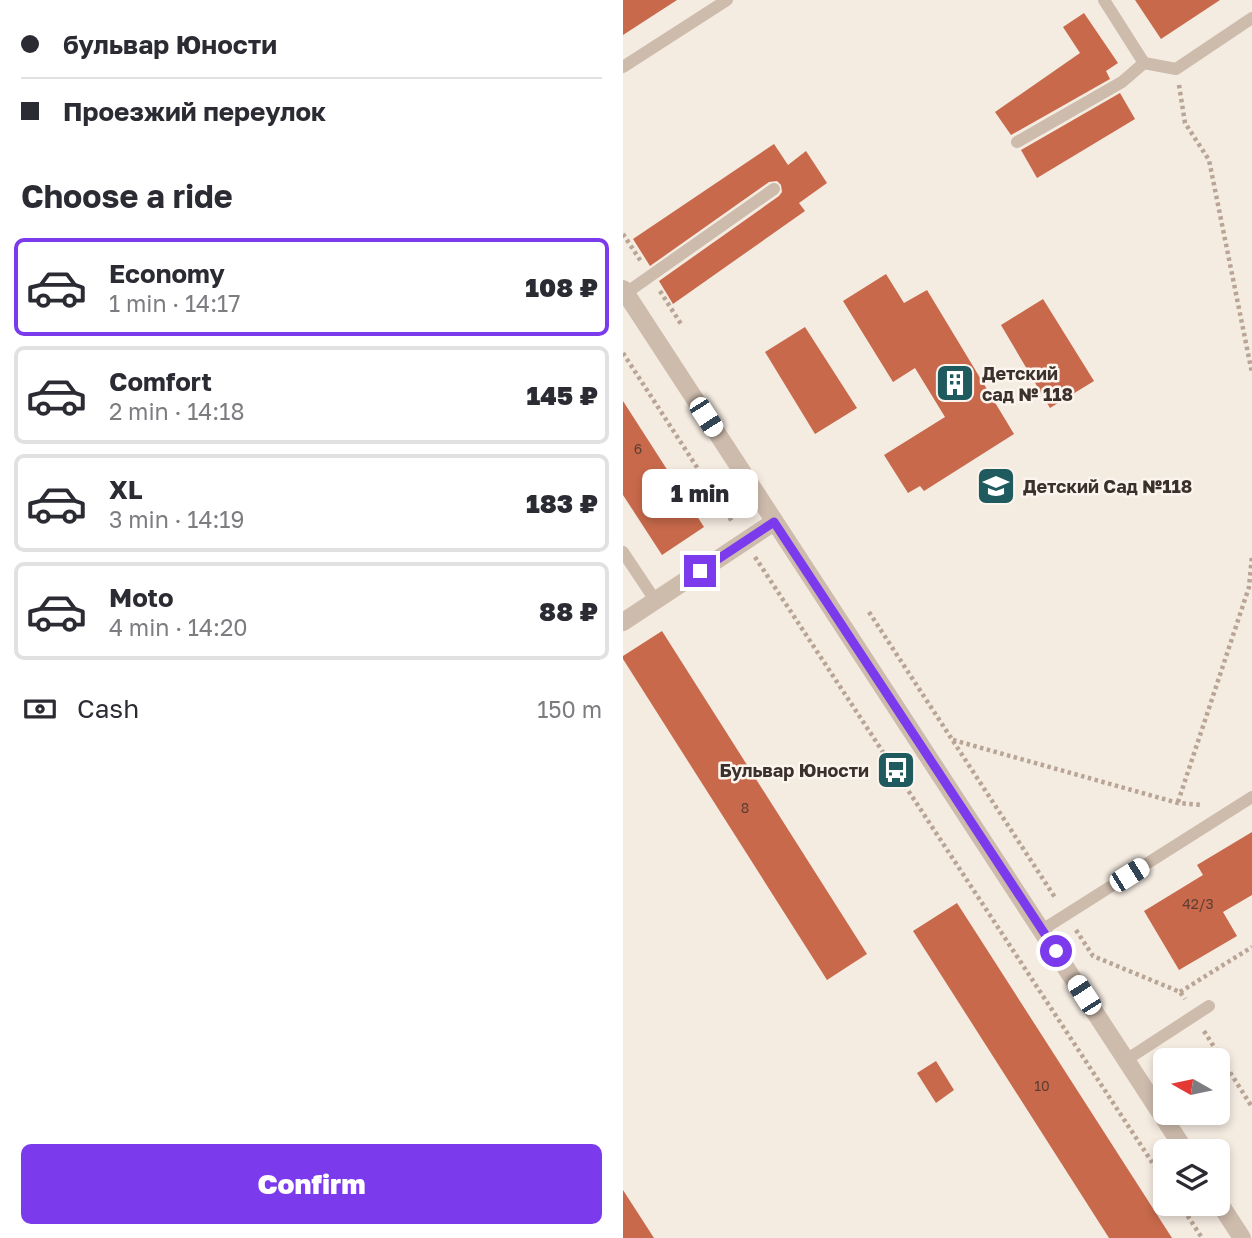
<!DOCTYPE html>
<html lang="en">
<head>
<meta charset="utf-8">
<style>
  :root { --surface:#fff; --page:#f2f2f3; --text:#2b2b33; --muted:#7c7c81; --line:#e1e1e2; --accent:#7c3aed }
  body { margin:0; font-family:"Golos Text",sans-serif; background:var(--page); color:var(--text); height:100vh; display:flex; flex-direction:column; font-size:26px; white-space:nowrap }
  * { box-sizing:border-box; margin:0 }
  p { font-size:23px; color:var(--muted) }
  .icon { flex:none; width:38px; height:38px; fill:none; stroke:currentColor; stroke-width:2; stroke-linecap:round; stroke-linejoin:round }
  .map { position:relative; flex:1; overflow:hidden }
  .drawer { display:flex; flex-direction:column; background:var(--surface); width:623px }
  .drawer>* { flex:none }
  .hud { display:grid; align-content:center; height:154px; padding:0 21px; background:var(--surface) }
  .needle { width:46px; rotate:279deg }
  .tools { position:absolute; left:530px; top:1048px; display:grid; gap:14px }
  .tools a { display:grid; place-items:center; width:77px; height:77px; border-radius:10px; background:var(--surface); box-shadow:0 4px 10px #0003; font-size:35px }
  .end { position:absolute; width:32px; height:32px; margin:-16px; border:9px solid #7c3aed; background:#fff; box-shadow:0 0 0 4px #fff }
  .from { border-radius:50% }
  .bubble { position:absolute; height:49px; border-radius:10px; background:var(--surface); box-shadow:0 4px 10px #0003; font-size:23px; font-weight:800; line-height:49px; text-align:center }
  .car { position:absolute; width:21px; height:42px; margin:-21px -10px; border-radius:9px; box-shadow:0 0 5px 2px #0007; background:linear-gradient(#fff 24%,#345 0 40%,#fff 0 76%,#345 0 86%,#fff 0) }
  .hud b { display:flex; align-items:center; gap:24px; height:66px; font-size:26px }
  .hud b+b { border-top:2px solid var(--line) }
  .hud i { width:18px; height:18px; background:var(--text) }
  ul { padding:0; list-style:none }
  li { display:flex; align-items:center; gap:21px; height:98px; margin:0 14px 10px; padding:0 7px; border:4px solid var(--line); border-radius:10px }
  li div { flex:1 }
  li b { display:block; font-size:26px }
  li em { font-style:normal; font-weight:800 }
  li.current { border-color:var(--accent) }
  li>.icon { width:63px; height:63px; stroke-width:1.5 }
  h2 { padding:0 21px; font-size:32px; line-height:84px }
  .pay { display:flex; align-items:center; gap:18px; height:77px; padding:0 21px; font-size:26px }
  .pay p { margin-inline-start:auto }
  .primary-button { display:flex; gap:14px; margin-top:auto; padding:14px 21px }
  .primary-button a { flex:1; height:80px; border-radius:10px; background:var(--accent); color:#fff; font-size:28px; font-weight:800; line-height:80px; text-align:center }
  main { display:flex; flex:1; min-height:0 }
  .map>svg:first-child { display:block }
  .building { fill:#c8694b }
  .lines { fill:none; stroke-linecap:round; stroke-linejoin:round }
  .path { stroke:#b9a596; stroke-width:4.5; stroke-dasharray:3.5 3.5; stroke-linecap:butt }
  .lane { stroke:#cdbbac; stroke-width:12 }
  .street { stroke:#cdbbac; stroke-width:18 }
  .route { stroke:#7c3aed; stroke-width:9 }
  .labels { text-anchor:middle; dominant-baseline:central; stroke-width:5; stroke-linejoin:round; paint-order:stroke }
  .number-label { font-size:14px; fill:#5e3e33 }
  .poi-label { font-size:18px; font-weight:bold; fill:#3b302b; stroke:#fbf5ee; text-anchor:start }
</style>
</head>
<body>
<main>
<section class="drawer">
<div class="hud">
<b><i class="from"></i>бульвар Юности</b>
<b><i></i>Проезжий переулок</b>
</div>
<h2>Choose a ride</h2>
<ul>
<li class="current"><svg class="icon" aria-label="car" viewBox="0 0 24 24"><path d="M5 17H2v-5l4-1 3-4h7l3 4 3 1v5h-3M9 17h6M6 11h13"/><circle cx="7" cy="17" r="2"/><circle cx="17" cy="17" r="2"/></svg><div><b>Economy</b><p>1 min · 14:17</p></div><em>108 ₽</em></li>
<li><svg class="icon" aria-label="car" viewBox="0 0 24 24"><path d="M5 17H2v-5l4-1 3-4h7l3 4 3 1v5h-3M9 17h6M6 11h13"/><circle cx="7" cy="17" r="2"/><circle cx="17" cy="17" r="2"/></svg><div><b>Comfort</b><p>2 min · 14:18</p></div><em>145 ₽</em></li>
<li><svg class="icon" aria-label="car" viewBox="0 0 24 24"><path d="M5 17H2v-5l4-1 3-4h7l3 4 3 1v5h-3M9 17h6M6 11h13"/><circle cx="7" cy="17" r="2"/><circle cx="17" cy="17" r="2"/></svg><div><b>XL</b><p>3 min · 14:19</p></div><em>183 ₽</em></li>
<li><svg class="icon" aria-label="car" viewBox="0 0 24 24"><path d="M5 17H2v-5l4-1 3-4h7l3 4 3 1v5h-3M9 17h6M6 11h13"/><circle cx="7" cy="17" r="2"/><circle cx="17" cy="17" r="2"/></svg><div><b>Moto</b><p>4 min · 14:20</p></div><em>88 ₽</em></li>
</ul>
<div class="pay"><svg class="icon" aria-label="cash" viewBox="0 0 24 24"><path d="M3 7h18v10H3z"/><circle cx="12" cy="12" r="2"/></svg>Cash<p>150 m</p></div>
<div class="primary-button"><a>Confirm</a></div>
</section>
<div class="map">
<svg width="629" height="1238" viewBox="0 0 629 1238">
  <rect width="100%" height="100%" fill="#f4ebe1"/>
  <g class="building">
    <path d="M0,0H54L0,35Z"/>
    <path d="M512,0H597L538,39Z"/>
    <path d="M461,13L495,63L483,71L487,79L388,135L372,112L457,53L440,27Z"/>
    <path d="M497,93L512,119L414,178L398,150Z"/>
    <path d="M151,144L165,165L183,151L204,183L176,203L182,211L50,304L36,281L156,196L159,192L158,185L154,181L146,182L27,266L10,239Z"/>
    <path d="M263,274L281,303L304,290L391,434L301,491L297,486L285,493L261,455L322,417L292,368L270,382L220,301Z"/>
    <path d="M420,299L471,381L427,408L378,325Z"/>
    <path d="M182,327L234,408L192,434L142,352Z"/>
    <path d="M0,401L81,527L39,555L0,495Z"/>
    <path d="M39,631L244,954L204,980L0,659V656Z"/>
    <path d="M629,832V895L600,912L614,936L556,970L521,911L580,875L574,865Z"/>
    <path d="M334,903L549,1238H486L290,931Z"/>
    <path d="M313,1061L331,1090L313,1103L294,1073Z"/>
    <path d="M0,1190L31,1238H0Z"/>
  </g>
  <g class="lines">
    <g class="path">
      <path d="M556,85L562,123L586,160L629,373"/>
      <path d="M0,234L19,263"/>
      <path d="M37,291L58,324"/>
      <path d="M0,353L110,523"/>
      <path d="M132,557L542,1182"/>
      <path d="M246,612L433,899"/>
      <path d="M330,740L555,803L579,805"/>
      <path d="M555,802L626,587L629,556"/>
      <path d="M453,930L470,956L557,992L562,999"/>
      <path d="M557,992L629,947"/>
      <path d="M581,1031L629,1107"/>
      <path d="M557,1204L579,1238"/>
    </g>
    <g class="lane">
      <path d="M481,0L521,63"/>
      <path d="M0,67L104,0"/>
      <path d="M394,142L499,82L521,63L553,69L629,18"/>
      <path d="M3,293L151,189"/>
      <path d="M0,552L32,600"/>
      <path d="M419,930L629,797"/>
      <path d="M503,1060L586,1006"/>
    </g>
    <g class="street">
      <path d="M0,289L563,1152"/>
      <path d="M0,622L151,522"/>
      <path d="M595,1201L619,1238"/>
    </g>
  </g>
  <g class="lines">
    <path class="route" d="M77,571L151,522L433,951"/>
  </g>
  <defs>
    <g id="building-square" transform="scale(2.0125)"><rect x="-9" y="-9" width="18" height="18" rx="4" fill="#1f5a5e" stroke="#fbf5ee"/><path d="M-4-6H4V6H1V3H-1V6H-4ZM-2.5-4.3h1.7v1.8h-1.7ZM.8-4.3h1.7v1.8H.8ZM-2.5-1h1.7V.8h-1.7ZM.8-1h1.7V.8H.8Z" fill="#fff"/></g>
    <g id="school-square" transform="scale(2.0125)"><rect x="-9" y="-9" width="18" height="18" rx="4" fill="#1f5a5e" stroke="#fbf5ee"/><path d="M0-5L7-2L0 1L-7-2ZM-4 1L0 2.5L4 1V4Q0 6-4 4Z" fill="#fff"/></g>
    <g id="bus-square" transform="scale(2.0125)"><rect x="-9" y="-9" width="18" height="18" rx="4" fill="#1f5a5e" stroke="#fbf5ee"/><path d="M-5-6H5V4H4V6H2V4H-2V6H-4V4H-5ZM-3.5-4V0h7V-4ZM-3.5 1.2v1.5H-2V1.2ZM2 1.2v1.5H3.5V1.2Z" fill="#fff"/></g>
  </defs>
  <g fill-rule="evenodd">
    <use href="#building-square" x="332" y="383"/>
    <use href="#school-square" x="373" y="486"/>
    <use href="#bus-square" x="273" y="770"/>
  </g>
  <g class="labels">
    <g class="number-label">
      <text x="15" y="448">6</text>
      <text x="122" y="807">8</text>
      <text x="575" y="903">42/3</text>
      <text x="419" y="1085">10</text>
    </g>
    <g class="poi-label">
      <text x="359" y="373">Детский<tspan x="359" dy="21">сад № 118</tspan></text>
      <text x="400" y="486">Детский Сад №118</text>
      <text x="246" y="770" text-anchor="end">Бульвар Юности</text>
    </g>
  </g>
</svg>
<div class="tools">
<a><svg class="needle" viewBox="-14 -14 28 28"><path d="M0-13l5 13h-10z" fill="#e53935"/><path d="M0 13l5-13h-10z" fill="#7c7c81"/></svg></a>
<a><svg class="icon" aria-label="layers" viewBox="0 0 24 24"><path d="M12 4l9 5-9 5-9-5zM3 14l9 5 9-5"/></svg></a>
</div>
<i class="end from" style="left:433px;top:951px"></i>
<i class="end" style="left:77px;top:571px"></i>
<div class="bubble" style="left:19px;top:469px;width:116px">1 min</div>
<i class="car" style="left:83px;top:417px;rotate:147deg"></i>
<i class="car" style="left:506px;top:875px;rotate:58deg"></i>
<i class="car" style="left:461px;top:995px;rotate:327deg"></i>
</div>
</main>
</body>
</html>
